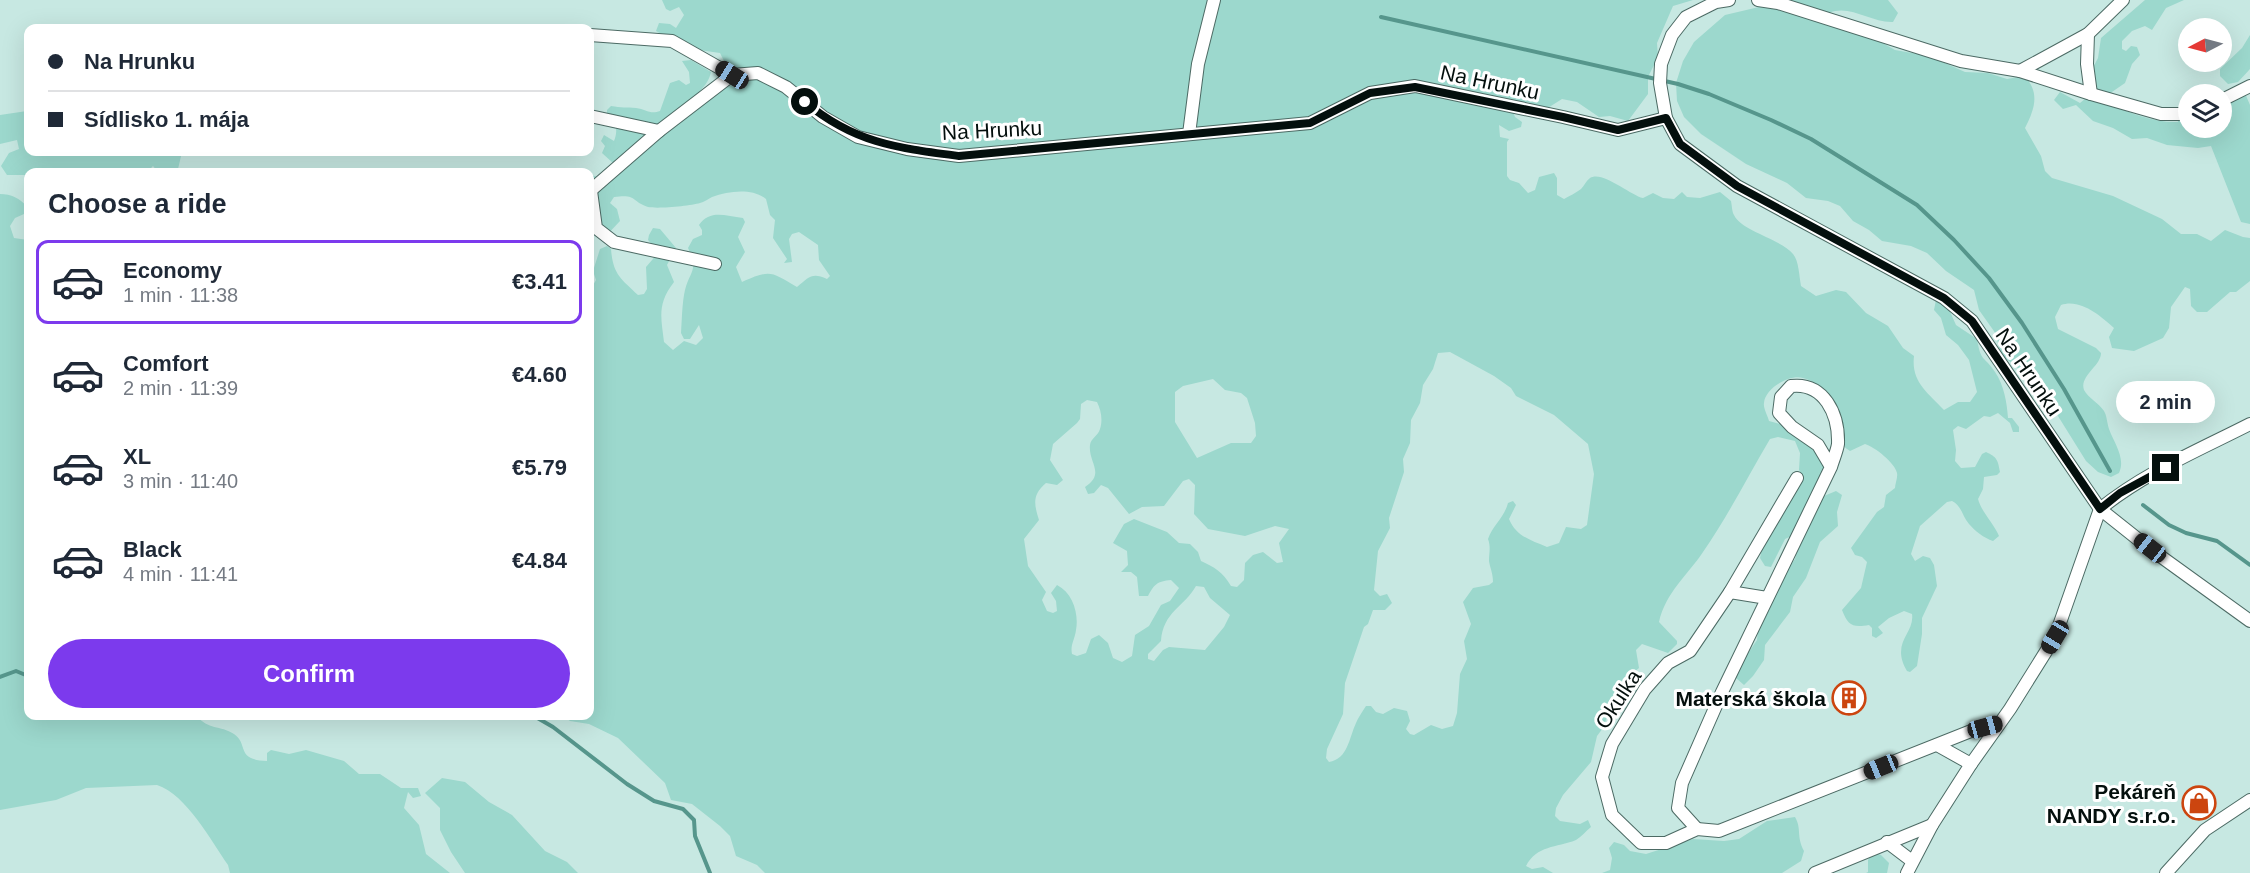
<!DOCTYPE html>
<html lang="en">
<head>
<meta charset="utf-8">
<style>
  :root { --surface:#fff; --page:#f6f6f7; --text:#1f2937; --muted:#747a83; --line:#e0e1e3; --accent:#7c3aed }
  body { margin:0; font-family:Arial,sans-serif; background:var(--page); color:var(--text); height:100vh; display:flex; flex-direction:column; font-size:22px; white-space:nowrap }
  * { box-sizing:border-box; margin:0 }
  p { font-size:20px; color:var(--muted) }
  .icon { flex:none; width:33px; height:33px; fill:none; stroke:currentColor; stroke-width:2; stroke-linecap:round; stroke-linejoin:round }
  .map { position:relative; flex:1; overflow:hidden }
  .panel { position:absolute; left:24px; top:168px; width:570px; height:552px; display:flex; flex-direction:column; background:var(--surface); border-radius:12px; box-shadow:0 6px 24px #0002 }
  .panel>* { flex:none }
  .guide { position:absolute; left:24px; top:24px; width:570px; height:132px; border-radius:12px; box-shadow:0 6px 24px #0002; display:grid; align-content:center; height:132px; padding:0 24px; background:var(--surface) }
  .needle { width:39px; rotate:264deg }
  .tools { position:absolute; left:2178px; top:18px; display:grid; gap:12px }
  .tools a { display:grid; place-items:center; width:54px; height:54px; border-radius:50%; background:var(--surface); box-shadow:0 6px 24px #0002; font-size:30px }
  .end { position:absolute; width:27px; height:27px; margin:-14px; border:8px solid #040f0d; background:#fff; box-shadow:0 0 0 3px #fff }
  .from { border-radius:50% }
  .bubble { position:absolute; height:42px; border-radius:21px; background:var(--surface); box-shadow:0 6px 24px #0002; font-size:20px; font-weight:700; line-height:42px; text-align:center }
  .car { position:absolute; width:18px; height:36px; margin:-18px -9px; border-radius:8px; box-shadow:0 0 4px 2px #0007; background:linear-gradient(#222 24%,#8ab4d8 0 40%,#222 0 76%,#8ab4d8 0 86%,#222 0) }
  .guide b { display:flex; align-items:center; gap:21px; height:57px; font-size:22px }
  .guide b+b { border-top:2px solid var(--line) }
  .guide i { width:15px; height:15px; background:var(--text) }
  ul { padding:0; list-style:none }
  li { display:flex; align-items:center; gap:18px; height:84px; margin:0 12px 9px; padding:0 12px; border:3px solid transparent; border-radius:12px }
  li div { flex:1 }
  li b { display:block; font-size:22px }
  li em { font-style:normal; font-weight:700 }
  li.active { border-color:var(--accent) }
  li>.icon { width:54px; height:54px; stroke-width:1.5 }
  h2 { padding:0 24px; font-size:27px; line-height:72px }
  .button { display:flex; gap:12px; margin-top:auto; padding:12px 24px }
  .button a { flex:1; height:69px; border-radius:36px; background:var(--accent); color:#fff; font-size:24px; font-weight:700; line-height:69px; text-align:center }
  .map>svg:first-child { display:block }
  .green { fill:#9cd8cd; fill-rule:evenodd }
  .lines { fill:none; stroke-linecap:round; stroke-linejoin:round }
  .stream { stroke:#56968c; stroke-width:4 }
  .minor-casing { stroke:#4c6a64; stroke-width:14 }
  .minor { stroke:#fff; stroke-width:12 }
  .route { stroke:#040f0d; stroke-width:8 }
  .labels { text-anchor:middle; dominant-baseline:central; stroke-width:6; stroke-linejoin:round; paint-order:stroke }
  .street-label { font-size:21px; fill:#040f0d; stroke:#fff }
  .poi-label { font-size:21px; font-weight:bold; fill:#040f0d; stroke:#fff; text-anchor:end }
</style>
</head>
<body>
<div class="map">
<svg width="2250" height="873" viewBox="0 0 2250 873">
  <rect width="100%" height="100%" fill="#c7e8e2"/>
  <g class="green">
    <path d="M662,0H1693L1673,6L1657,43L1658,57L1648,77V94L1628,121L1610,116L1599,117L1577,102L1562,99L1543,111L1528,102H1520L1512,109L1515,117L1522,122L1521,127L1509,131L1499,125L1500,137L1509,139L1507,142V176L1510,180L1519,183L1528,193L1535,190L1539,177L1554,173L1557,178V195L1564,199C1569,196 1576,193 1581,189C1584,186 1586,181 1590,178C1602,170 1630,195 1643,198L1653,193L1663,198L1674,199L1682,192L1687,197L1700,198L1720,192L1731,201C1732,206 1732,212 1734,215C1741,231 1781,239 1793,254C1799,261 1799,276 1801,286L1816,296L1836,290L1846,292L1866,313L1888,326L1903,348L1914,356C1911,382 1927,392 1944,410L1958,402H1970L1977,392L1969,360L1958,345L1946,335L1941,318L1934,310L1936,300L1947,305L1956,325L1977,339C1981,363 1984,355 1995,372C2004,385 2007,403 2008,418H2012L2019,427V432H2013L2010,423L1998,413L1990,417L1984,416L1966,429L1958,426L1953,430L1956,450L1955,461L1961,468L1975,467L1982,454L1986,452C1997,457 1998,460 2000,472L1997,475L1984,477L1983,489L1978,499C1982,513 1993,522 1999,536L1993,541C1984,538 1975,531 1969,524C1962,516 1962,506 1952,501L1947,502L1920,526L1911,554L1915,561L1923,556L1930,558L1934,565L1937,586L1922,618V634L1917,666L1910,672L1907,671C1890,642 1915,634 1912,614L1904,611L1889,618L1878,627L1883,633L1876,638L1872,636V628L1869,625C1852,628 1848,625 1842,610L1861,588L1867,562L1862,557L1855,555L1851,548L1877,512L1884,507L1886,495L1895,488C1895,484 1898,477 1897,473C1895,463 1875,447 1865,444L1850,451C1829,439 1838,407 1826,393C1820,386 1812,380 1803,378C1790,374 1765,388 1764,403C1763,408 1768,416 1769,421L1787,426L1828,453L1820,494L1824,496L1836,491L1842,495L1837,512L1838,526L1820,542L1806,578L1793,597L1790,612L1765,645L1764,660L1753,676L1744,685L1736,678L1738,668L1757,640L1758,630L1770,608L1775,586L1795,559L1799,541L1796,534L1785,539L1771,567L1765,566L1760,558L1763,544L1770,537L1772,526L1797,488L1801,473L1799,470L1800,453L1795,441L1778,437L1770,439C1748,476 1728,516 1703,552C1687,576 1666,592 1659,622L1677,641V644L1668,653L1642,644L1636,650L1639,668L1628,677L1609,711L1603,728L1597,736L1591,762L1563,795L1556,808L1555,816L1560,821L1580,824L1588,820L1591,827C1586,831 1581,837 1576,840C1556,848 1537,845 1526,866L1532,869L1543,867L1553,873H765L757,865L736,856L730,836L720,826L692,804L671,800L665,783L618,738L589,724L570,721L563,716H590V286L592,287L596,280L593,271L600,249L607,246L611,249C613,274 620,278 638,295L644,294L647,289L646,267L659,252L648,240L649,235L653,228L660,229L676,248L667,265L674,282C657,304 661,317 664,342L673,350L684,341L696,345L703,338L699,325L690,339H684L681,333C682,319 682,303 685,290C690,270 699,271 688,248L693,239L702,235V230L699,225C710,209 725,216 743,218L745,222L738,237L745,252L736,267L742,282C771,269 771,272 797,287C809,277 812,272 827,279L830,276L819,260L818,245L799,232L792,234L789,239L792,262L784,263L787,259L773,238L775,220L770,215L766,199C752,188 729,191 712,197C708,199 704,202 700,203C690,206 658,209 648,207C630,201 638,194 614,197L610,203L617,209L620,221L605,237L590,186V175L598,177L614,164L602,153L605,146L601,141L604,135L614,141C618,131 617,122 607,116V110L611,106C621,108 627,107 636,108C646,109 650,115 660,111L670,83L679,80L686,85L690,83L689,72L682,61L691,60L711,72C707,89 697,89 692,105L741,80L726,65L720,53L699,50L678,37L670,39L656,31L659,23L670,24L676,28L684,15L679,7L670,11L666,9ZM1450,352L1494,376L1511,388L1516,396L1554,415L1588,444L1594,474L1587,525L1581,529L1566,527L1559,543L1547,547C1530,540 1516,536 1509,519L1516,505L1513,501L1508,503C1504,518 1493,525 1488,539C1491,547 1489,553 1489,561C1490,568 1493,573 1493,582L1489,585L1473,588L1463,602L1471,624L1464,641L1467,659L1460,674L1457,713L1453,726L1442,729L1431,725L1414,735L1410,734L1406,729L1410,721L1407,711L1394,708L1383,714L1376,712L1371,706H1366C1362,712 1358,718 1356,723C1349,738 1348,759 1329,762L1326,758L1327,749L1343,714L1345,683L1364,627L1368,624L1373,610H1385L1392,603L1387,594L1380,596L1374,590L1378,551L1390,528L1389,518L1404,472L1403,459L1410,443L1411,420L1420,403L1423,385L1433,369L1438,353ZM1213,379L1225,390L1241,393L1247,398L1255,423L1256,436L1251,443H1231L1197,458L1175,422V392L1183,386ZM1087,400L1097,402C1101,410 1103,420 1100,429C1098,436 1091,438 1090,445C1088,463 1106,473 1085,487L1088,494L1094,493L1101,485L1108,488L1129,514L1142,507L1164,506L1183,481L1189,479L1195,485L1194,514L1208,529L1245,536L1275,526L1289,529L1279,543L1283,562L1277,563L1263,552L1253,555L1245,563L1244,580L1237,587L1231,586C1223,572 1214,567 1201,561L1198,552L1190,544L1179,543L1167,532L1134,519L1124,524L1113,543L1127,551L1128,565L1121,572H1131L1137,577L1139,596H1148C1154,585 1157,581 1171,580L1179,588L1170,601L1161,605L1149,626L1135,635L1132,656L1122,662L1113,658L1108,643L1099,635L1091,639L1086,653L1077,656L1072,654C1070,645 1075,639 1076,630C1079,614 1073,593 1057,585L1051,593L1056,601L1057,611L1053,613L1047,611L1042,600L1046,592L1028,566L1024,539L1039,520C1034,504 1032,495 1046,483L1057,485L1063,480L1050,460L1053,444L1077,423L1080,419L1081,404ZM1196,586L1204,587L1210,598L1230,615L1224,627L1205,650L1169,647L1163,650L1154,661L1148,659V654L1161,641C1163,612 1184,607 1196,586Z"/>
    <path d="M1783,0H1888L1898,13L1893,22C1871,23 1850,4 1829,13L1895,50L1929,56L1965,72L1988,73L2007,79L2024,76C2041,92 2034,111 2025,128L2041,156L2045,171L2052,178L2113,196L2162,219L2181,234H2197L2211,241L2225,230L2243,237L2250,238V281L2236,292H2230L2207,312H2197L2191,306L2190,289L2185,287L2171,307L2169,328L2163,338L2134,351L2112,348L2109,337L2114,328C2101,316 2080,298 2061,305L2055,317L2058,329L2096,348L2101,353C2101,366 2079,376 2084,390C2088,398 2099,403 2104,411C2107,416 2107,423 2109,429C2114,443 2126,458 2119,473L2111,477L2098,472L2086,461L2038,384L2004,357L2000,352L1996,334L1979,310L1974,290L1946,271L1927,253L1911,246L1882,241L1869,230L1853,221L1840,206L1828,201L1806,198L1787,183L1746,164L1701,134L1684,117L1677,101L1676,83L1683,61L1694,42L1725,15L1759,7L1780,9Z"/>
    <path d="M2145,0H2184L2166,8L2152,30L2145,26L2132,31L2122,41V49L2126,51L2131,46L2137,47L2140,55L2132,64L2125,83L2109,94L2111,104C2131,114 2156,123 2178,122L2177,114L2188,110V128H2222V97L2241,84L2250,105V224L2241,222L2211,146L2198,148L2167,145L2147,138L2132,139L2113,128L2093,121L2076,105L2063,109L2054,100L2060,92L2080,103L2091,94L2088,77L2098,58L2101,38Z"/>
    <path d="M2250,35V69L2238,82L2228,84L2220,76V69L2242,48Z"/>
    <path d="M27,111L28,152H182L178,169L179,172H158L153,166L147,172H109L94,170L85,172H28V175H7L1,166L9,153L19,149L17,140L0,144V115Z"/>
    <path d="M0,194C11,194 20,198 27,207L24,214L15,218L10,226L14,238L28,240V716H197C208,730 220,725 234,734C249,744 235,760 267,761V753L271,750L289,754L306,750L344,761L359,774H380L401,788H418L421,796L413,798L408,792L404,808L419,825L426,854L450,873H230L228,865C211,841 187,795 157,785L86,788L56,800L0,810Z"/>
    <path d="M442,778L465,782L489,802L512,815L545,851L567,862L578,873H465L451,852L440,830V808L425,793Z"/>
    <path d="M1795,817C1802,829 1796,836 1804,851L1801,861L1782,873H1602L1610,870L1612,858L1609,848L1614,842L1624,845L1630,851L1646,854L1693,839L1724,841L1739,839L1767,821Z"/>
    <path d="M1873,852L1881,855L1889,863L1887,873H1866L1868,872V860Z"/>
  </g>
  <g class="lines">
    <g class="stream">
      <path d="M1381,17L1678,84L1709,94L1771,120L1811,139L1917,205L1954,240L1989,278L2022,323L2064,389L2110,471"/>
      <path d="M2143,505L2169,525L2186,533L2217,541L2250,565"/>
      <path d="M0,677L16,671L28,676"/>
      <path d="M534,716L553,727L627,784L654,801L683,809L694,820L695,836L710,873"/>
    </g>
    <g class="minor-casing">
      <g id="minor">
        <path d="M1729,0L1716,2L1686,17L1672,35L1661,64L1660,83L1666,118L1680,144L1737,186L1944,298L1972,321L2100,509L2149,548L2250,621"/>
        <path d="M1758,0L1778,3L1961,61L2020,71L2091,94L2161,114H2188"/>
        <path d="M2088,34L2087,64L2091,94"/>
        <path d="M590,35L672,41L732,75"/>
        <path d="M2020,71L2088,34L2123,0"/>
        <path d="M2222,100L2250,86"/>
        <path d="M590,116L659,131"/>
        <path d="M1189,134L1198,64L1214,0"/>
        <path d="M590,191L659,131L732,75L758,73L786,87L823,117L858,137L907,149L959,156L1310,123L1370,93L1415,86L1563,117L1618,130L1666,118"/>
        <path d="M591,191L596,228L614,242L715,264"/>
        <path d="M1797,478L1730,592L1690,651L1668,663L1645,689L1612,744L1602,777L1612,815L1641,843H1666L1697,829L1719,831L1971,731L1999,723"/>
        <path d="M2100,509C2144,473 2199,450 2250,424"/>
        <path d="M1730,592L1767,598"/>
        <path d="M1937,745L1971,764"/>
        <path d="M1697,829L1678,808L1682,783L1722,692L1831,467C1833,460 1837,451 1838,444C1839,414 1824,382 1791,386L1781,397L1779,413L1792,427L1818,445L1831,467"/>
        <path d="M1887,842L1912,861"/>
        <path d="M1815,873L1932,825"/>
        <path d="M1907,873L1932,825L1971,764L2010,709L2055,637L2100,509"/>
        <path d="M2166,873L2205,830L2250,800"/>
      </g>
    </g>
    <use href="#minor" class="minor"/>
  </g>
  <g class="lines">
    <path class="route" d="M805,102C854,143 897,148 959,156L1310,123L1370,93L1415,87L1563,117L1618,130L1666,118L1680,144L1737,186L1944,298L1972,321L2100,509L2120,493L2166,468"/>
  </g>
  <defs>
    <g id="building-ring" transform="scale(1.725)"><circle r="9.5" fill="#fff" stroke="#cc450f" stroke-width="1.5"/><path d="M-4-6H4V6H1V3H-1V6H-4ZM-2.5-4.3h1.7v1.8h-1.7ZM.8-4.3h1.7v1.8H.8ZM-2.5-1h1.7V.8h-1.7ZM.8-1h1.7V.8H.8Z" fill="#cc450f"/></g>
    <g id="shop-ring" transform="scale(1.725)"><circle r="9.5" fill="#fff" stroke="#cc450f" stroke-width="1.5"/><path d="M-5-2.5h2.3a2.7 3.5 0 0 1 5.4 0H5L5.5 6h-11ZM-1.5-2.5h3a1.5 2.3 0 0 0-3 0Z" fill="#cc450f"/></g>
  </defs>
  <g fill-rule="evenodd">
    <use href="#building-ring" x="1849" y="698"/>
    <use href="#shop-ring" x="2199" y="803"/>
  </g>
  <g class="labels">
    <g class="street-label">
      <text transform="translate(1490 82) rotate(12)">Na Hrunku</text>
      <text transform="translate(992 130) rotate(-3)">Na Hrunku</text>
      <text transform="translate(2029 372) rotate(56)">Na Hrunku</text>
      <text transform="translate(1618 699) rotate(-57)">Okulka</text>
    </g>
    <g class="poi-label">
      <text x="1826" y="698">Materská škola</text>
      <text x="2176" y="791">Pekáreň<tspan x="2176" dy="24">NANDY s.r.o.</tspan></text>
    </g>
  </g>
</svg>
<div class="tools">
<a><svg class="needle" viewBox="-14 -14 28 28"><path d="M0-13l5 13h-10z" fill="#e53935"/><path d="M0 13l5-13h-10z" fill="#747a83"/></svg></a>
<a><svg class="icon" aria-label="layers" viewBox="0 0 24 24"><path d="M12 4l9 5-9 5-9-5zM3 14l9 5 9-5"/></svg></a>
</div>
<i class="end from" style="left:805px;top:102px"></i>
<i class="end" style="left:2166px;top:468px"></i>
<div class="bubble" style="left:2116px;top:381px;width:99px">2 min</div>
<i class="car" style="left:732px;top:75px;rotate:302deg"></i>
<i class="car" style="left:2150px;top:548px;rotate:308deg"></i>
<i class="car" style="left:2055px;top:637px;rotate:211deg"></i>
<i class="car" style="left:1985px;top:727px;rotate:75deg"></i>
<i class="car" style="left:1881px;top:767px;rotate:248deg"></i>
<div class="guide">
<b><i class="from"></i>Na Hrunku</b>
<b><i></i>Sídlisko 1. mája</b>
</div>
<section class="panel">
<h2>Choose a ride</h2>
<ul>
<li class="active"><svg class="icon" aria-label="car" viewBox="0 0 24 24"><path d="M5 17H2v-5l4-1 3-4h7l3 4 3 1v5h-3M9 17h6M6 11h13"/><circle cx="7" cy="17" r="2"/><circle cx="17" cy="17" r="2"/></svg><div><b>Economy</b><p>1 min · 11:38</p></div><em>€3.41</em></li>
<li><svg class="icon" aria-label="car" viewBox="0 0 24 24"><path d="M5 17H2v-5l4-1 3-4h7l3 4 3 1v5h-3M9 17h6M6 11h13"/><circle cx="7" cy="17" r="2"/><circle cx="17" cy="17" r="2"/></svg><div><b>Comfort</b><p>2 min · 11:39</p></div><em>€4.60</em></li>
<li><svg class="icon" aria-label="car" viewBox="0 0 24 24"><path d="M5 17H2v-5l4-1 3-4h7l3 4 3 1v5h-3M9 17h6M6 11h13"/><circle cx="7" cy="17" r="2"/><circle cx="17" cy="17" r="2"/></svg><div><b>XL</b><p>3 min · 11:40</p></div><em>€5.79</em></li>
<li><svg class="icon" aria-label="car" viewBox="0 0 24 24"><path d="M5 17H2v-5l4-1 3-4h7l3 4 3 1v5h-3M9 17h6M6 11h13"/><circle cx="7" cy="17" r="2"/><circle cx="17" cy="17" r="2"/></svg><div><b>Black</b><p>4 min · 11:41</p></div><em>€4.84</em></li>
</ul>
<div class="button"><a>Confirm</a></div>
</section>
</div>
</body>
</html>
